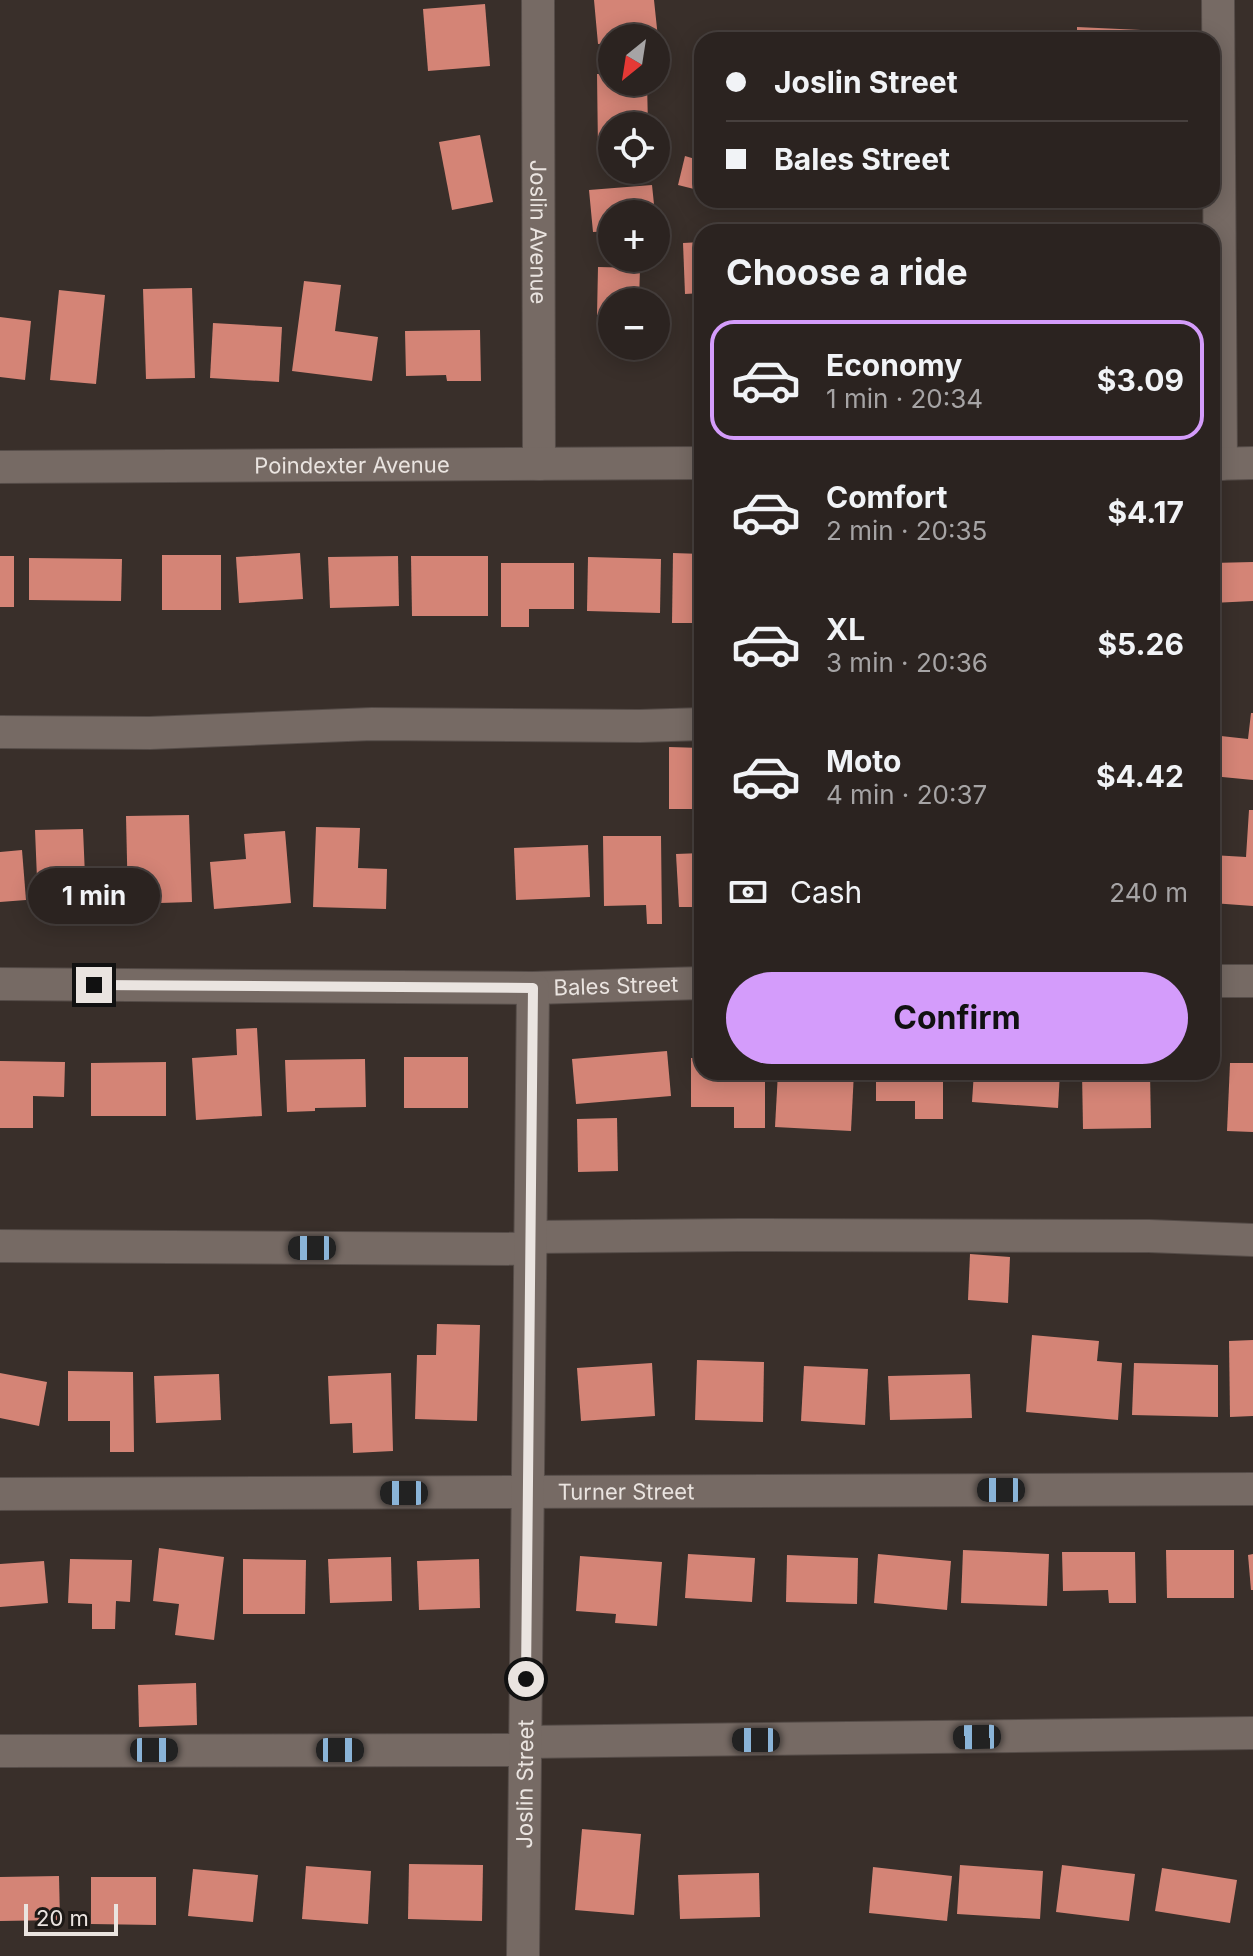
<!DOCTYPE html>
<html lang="en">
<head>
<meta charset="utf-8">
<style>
  :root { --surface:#2b2320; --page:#372f2d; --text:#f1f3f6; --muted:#a6a4a5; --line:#47403e; --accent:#d49cfb }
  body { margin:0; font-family:Inter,sans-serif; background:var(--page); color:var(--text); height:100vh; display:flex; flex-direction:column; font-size:30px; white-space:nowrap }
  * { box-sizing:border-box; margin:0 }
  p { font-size:26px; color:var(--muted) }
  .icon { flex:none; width:44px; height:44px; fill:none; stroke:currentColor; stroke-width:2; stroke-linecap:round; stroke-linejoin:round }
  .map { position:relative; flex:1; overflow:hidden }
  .details { position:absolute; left:694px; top:224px; width:526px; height:856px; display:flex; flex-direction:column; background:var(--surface); border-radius:24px; box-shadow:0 4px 20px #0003,0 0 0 2px var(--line) }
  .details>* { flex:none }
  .top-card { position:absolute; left:694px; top:32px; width:526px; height:176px; border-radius:24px; box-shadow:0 4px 20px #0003,0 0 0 2px var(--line); display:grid; align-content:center; height:176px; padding:0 32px; background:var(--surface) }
  .needle { width:52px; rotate:210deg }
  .controls { position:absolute; left:598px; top:24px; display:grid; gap:16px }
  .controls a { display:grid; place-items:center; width:72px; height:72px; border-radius:50%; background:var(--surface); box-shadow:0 4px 20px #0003,0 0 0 2px var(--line); font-size:40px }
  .scale { position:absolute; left:24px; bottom:20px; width:94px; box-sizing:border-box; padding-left:8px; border:4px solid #eae4e0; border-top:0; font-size:22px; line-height:28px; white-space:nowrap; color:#eae4e0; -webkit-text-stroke:6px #1d1916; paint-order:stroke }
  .end { position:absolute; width:36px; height:36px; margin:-18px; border:10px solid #eae4e0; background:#111; box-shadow:0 0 0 4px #111 }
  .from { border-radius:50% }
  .bubble { position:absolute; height:56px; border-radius:28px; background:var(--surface); box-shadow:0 4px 20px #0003,0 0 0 2px var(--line); font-size:26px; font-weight:700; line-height:56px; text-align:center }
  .car { position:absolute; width:24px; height:48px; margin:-24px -12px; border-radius:10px; box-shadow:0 0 6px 2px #0007; background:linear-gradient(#222 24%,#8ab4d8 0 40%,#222 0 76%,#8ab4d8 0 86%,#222 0) }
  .top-card b { display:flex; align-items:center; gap:28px; height:76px; font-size:30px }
  .top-card b+b { border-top:2px solid var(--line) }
  .top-card i { width:20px; height:20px; background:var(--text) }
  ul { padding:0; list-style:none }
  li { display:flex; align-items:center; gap:24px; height:120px; margin:0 16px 12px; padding:0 16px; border:4px solid transparent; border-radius:24px }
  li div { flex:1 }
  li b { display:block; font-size:30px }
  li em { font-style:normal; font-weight:700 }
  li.current { border-color:var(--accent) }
  li>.icon { width:72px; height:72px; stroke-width:1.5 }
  h2 { padding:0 32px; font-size:36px; line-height:96px }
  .pay { display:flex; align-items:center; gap:20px; height:88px; padding:0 32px; font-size:30px }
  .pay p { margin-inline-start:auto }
  .action { display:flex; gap:16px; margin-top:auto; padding:16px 32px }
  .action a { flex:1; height:92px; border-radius:48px; background:var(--accent); color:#111; font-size:32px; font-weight:700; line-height:92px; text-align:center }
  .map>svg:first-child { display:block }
  .building { fill:#d48476 }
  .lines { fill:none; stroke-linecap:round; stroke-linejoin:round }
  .minor-casing { stroke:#554c48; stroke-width:34 }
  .minor { stroke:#766a64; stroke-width:32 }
  .route { stroke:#eae4e0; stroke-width:10 }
  .labels { text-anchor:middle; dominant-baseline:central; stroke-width:8; stroke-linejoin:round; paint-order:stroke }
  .street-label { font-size:22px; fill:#eae4e0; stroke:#1d1916 }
</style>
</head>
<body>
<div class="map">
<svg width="1253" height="1956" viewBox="0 0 1253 1956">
  <rect width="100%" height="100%" fill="#392f2a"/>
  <g class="building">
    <path d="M594,0H654L658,38H612V43L598,44Z"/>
    <path d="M485,4L490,66L428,71L423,9Z"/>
    <path d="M1077,27L1141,30V40H1077Z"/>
    <rect x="1035" y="36" width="31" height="4"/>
    <path d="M597,74H612V82H647L648,126H612V150H598Z"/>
    <path d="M480,135L493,202L452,210L439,142Z"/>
    <path d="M685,156L702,161V191L678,185Z"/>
    <path d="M652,185L655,214H612V231L593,232L589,190Z"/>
    <path d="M702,242V293L685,294L683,243Z"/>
    <path d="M598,267L640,268L639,302H612V315H597Z"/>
    <path d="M304,281L341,285L335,331L378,337L372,381L292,371Z"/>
    <path d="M192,288L195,378L146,379L143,289Z"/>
    <path d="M59,290L105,295L96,384L50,380Z"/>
    <path d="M0,317L31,321L25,380L0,377Z"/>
    <path d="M213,323L282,327L279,382L210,378Z"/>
    <path d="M480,330L481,381H447L446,375L406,376L405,331Z"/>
    <path d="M300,553L303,599L239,603L236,557Z"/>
    <path d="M673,553L702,554V623H672Z"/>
    <rect x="162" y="555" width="59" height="55"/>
    <rect x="0" y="556" width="14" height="51"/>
    <path d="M398,556L399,606L330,608L328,557Z"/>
    <path d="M411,556H488V616H412Z"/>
    <path d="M588,557L661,559L660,613L587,611Z"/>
    <path d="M29,558L122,559L121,601L29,600Z"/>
    <path d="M1253,562V601L1212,603V563Z"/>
    <path d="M501,563H574V609H529V627H501Z"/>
    <path d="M1251,713H1253V780L1212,776V735L1248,739Z"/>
    <path d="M669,747L702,748V835H695V809H669Z"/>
    <path d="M1249,810H1253V906L1212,903V855L1246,857Z"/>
    <path d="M189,815L192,902L128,904L126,816Z"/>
    <path d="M316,827L360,828L358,868L387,869L386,909L313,907Z"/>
    <path d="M83,829L85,876L103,875L104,901L38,903L35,830Z"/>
    <path d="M285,831L291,903L214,909L210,862L246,859L244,834Z"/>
    <path d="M603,836H661L662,924H647L646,905L604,906Z"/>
    <path d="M588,845L590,897L516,900L514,848Z"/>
    <path d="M22,850L26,900L0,902V852Z"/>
    <path d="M702,853V907H679L676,854Z"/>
    <path d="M257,1028L262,1116L196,1120L192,1058L237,1055L236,1029Z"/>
    <path d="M667,1051L671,1096L576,1104L572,1059Z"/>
    <rect x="404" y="1057" width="64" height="51"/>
    <path d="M691,1058H702V1072H765V1128H734V1107H691Z"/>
    <path d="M365,1059L366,1107L315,1108V1111L287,1112L285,1060Z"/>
    <path d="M0,1061L65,1062L64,1097L33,1096V1128H0Z"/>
    <path d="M166,1062V1116H91V1063Z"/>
    <path d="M1230,1063H1253V1132L1227,1131Z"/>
    <path d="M778,1072H854L851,1131L775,1127Z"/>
    <path d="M876,1072H943V1119H915V1101H876Z"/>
    <path d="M974,1072H1060L1058,1108L972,1102Z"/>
    <path d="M1082,1072H1150L1151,1128L1083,1129Z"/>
    <path d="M617,1118L618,1171L578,1172L577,1119Z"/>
    <path d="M970,1254L1010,1257L1008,1303L968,1300Z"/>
    <path d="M437,1324L480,1325L477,1421L415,1419L417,1355H436Z"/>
    <path d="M1032,1335L1099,1341L1097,1361L1122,1363L1118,1420L1026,1412Z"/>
    <path d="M1253,1340V1416L1230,1417L1229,1341Z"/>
    <path d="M697,1360L764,1362L763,1422L695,1420Z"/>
    <path d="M652,1363L655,1416L581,1421L577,1368Z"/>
    <path d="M1134,1363L1218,1365V1417L1132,1415Z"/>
    <path d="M804,1366L868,1369L865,1425L801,1421Z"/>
    <path d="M68,1371L133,1372L134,1452H110V1421H68Z"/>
    <path d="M0,1373L47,1382L39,1426L0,1418Z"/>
    <path d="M391,1373L393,1451L353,1453L352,1423L330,1424L328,1376Z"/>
    <path d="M219,1374L221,1420L156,1423L154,1376Z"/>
    <path d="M970,1374L972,1418L890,1420L888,1376Z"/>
    <path d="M159,1548L224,1557L214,1640L175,1635L179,1604L153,1601Z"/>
    <path d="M963,1550L1049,1554L1047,1606L961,1603Z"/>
    <path d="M1166,1550H1234V1598H1167Z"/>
    <path d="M1062,1552H1135L1136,1603H1109L1108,1590L1063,1591Z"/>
    <path d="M688,1554L755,1558L752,1602L685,1598Z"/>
    <path d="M878,1554L951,1561L947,1610L874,1603Z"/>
    <path d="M1253,1554V1590H1251L1248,1555Z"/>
    <path d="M787,1555L858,1558L857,1604L786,1602Z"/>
    <path d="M580,1556L662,1562L657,1626L615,1623L616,1614L576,1611Z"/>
    <path d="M391,1557L392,1601L330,1603L328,1559Z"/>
    <path d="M70,1559L132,1560L130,1602L116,1601L115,1629H92V1604L68,1603Z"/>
    <path d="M243,1559L306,1560L305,1614H243Z"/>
    <path d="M479,1559L480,1608L419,1610L417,1561Z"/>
    <path d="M44,1561L48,1603L0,1607V1564Z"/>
    <path d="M196,1683L197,1725L139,1727L138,1685Z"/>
    <path d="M582,1829L641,1834L634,1915L575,1910Z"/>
    <path d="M409,1864L483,1865L482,1921L408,1919Z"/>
    <path d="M960,1865L1043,1871L1040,1919L957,1914Z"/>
    <path d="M1062,1865L1135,1874L1129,1921L1056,1912Z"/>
    <path d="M306,1866L371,1871L368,1924L302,1919Z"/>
    <path d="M873,1867L952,1876L947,1921L869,1913Z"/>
    <path d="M1162,1868L1237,1880L1230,1923L1155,1911Z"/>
    <path d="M193,1869L258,1875L253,1922L188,1916Z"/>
    <path d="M759,1873L760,1917L680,1919L678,1875Z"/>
    <path d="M59,1876L60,1920L0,1921V1877Z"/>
    <path d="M91,1877H156V1925L91,1924Z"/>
  </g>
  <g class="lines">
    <g class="minor-casing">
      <g id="minor">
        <path id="s1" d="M538,0L539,464"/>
        <path d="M1218,0L1221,464"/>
        <path d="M1212,464L1253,463"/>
        <path id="s2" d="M0,467L702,463"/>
        <path d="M0,732L150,733L372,724L640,726L702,724"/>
        <path d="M1212,981H1253"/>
        <path id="s3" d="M0,984L533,988L702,983"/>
        <path d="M531,1237L738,1235L1149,1236L1253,1240"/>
        <path d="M0,1246L531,1249"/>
        <path id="s4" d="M0,1494L1253,1489"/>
        <path d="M526,1742L1253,1733"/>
        <path d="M0,1751L525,1750"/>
        <path id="s5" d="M523,1956L533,988"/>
      </g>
    </g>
    <use href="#minor" class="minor"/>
  </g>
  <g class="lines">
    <path class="route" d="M94,985L533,988L526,1679"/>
  </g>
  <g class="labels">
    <g class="street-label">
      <text stroke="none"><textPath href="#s1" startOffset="232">Joslin Avenue</textPath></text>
      <text stroke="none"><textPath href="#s2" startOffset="352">Poindexter Avenue</textPath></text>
      <text stroke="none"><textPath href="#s3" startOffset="616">Bales Street</textPath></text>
      <text stroke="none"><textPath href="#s4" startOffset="626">Turner Street</textPath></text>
      <text stroke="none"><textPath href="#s5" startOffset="172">Joslin Street</textPath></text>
    </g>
  </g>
</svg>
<div class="controls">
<a><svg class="needle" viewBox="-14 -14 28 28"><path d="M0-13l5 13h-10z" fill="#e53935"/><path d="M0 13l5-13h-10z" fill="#a6a4a5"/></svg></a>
<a><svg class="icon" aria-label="locate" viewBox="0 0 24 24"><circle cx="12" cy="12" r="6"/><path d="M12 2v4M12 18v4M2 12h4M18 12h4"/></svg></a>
<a>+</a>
<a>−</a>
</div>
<div class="scale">20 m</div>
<i class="end from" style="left:526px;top:1679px"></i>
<i class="end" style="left:94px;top:985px"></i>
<div class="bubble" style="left:28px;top:868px;width:132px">1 min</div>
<i class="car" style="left:312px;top:1248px;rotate:270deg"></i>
<i class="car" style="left:1001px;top:1490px;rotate:270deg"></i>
<i class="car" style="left:404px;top:1493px;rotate:270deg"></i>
<i class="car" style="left:977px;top:1737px;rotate:269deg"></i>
<i class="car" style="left:756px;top:1740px;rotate:270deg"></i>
<i class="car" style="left:154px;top:1750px;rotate:90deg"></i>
<i class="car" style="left:340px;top:1750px;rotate:90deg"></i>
<div class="top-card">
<b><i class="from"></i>Joslin Street</b>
<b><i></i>Bales Street</b>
</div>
<section class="details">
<h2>Choose a ride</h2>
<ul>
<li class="current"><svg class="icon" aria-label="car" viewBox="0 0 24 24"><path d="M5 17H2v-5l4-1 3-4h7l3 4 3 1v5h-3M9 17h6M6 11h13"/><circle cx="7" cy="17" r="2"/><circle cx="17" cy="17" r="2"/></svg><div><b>Economy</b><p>1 min · 20:34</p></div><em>$3.09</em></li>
<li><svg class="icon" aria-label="car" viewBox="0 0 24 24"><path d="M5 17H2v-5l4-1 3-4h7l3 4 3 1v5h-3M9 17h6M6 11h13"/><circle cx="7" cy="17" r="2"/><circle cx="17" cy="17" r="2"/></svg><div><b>Comfort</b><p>2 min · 20:35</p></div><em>$4.17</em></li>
<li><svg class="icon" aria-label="car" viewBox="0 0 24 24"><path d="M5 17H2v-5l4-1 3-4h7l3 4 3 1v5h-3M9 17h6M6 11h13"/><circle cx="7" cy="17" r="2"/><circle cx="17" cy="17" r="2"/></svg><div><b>XL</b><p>3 min · 20:36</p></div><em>$5.26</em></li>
<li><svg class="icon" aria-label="car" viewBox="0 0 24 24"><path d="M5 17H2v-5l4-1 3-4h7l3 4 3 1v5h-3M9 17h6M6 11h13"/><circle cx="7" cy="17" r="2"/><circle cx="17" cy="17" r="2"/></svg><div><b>Moto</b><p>4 min · 20:37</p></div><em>$4.42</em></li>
</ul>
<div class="pay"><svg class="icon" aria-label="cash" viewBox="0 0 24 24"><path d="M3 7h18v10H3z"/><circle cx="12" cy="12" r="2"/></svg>Cash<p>240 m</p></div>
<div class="action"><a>Confirm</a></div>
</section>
</div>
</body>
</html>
